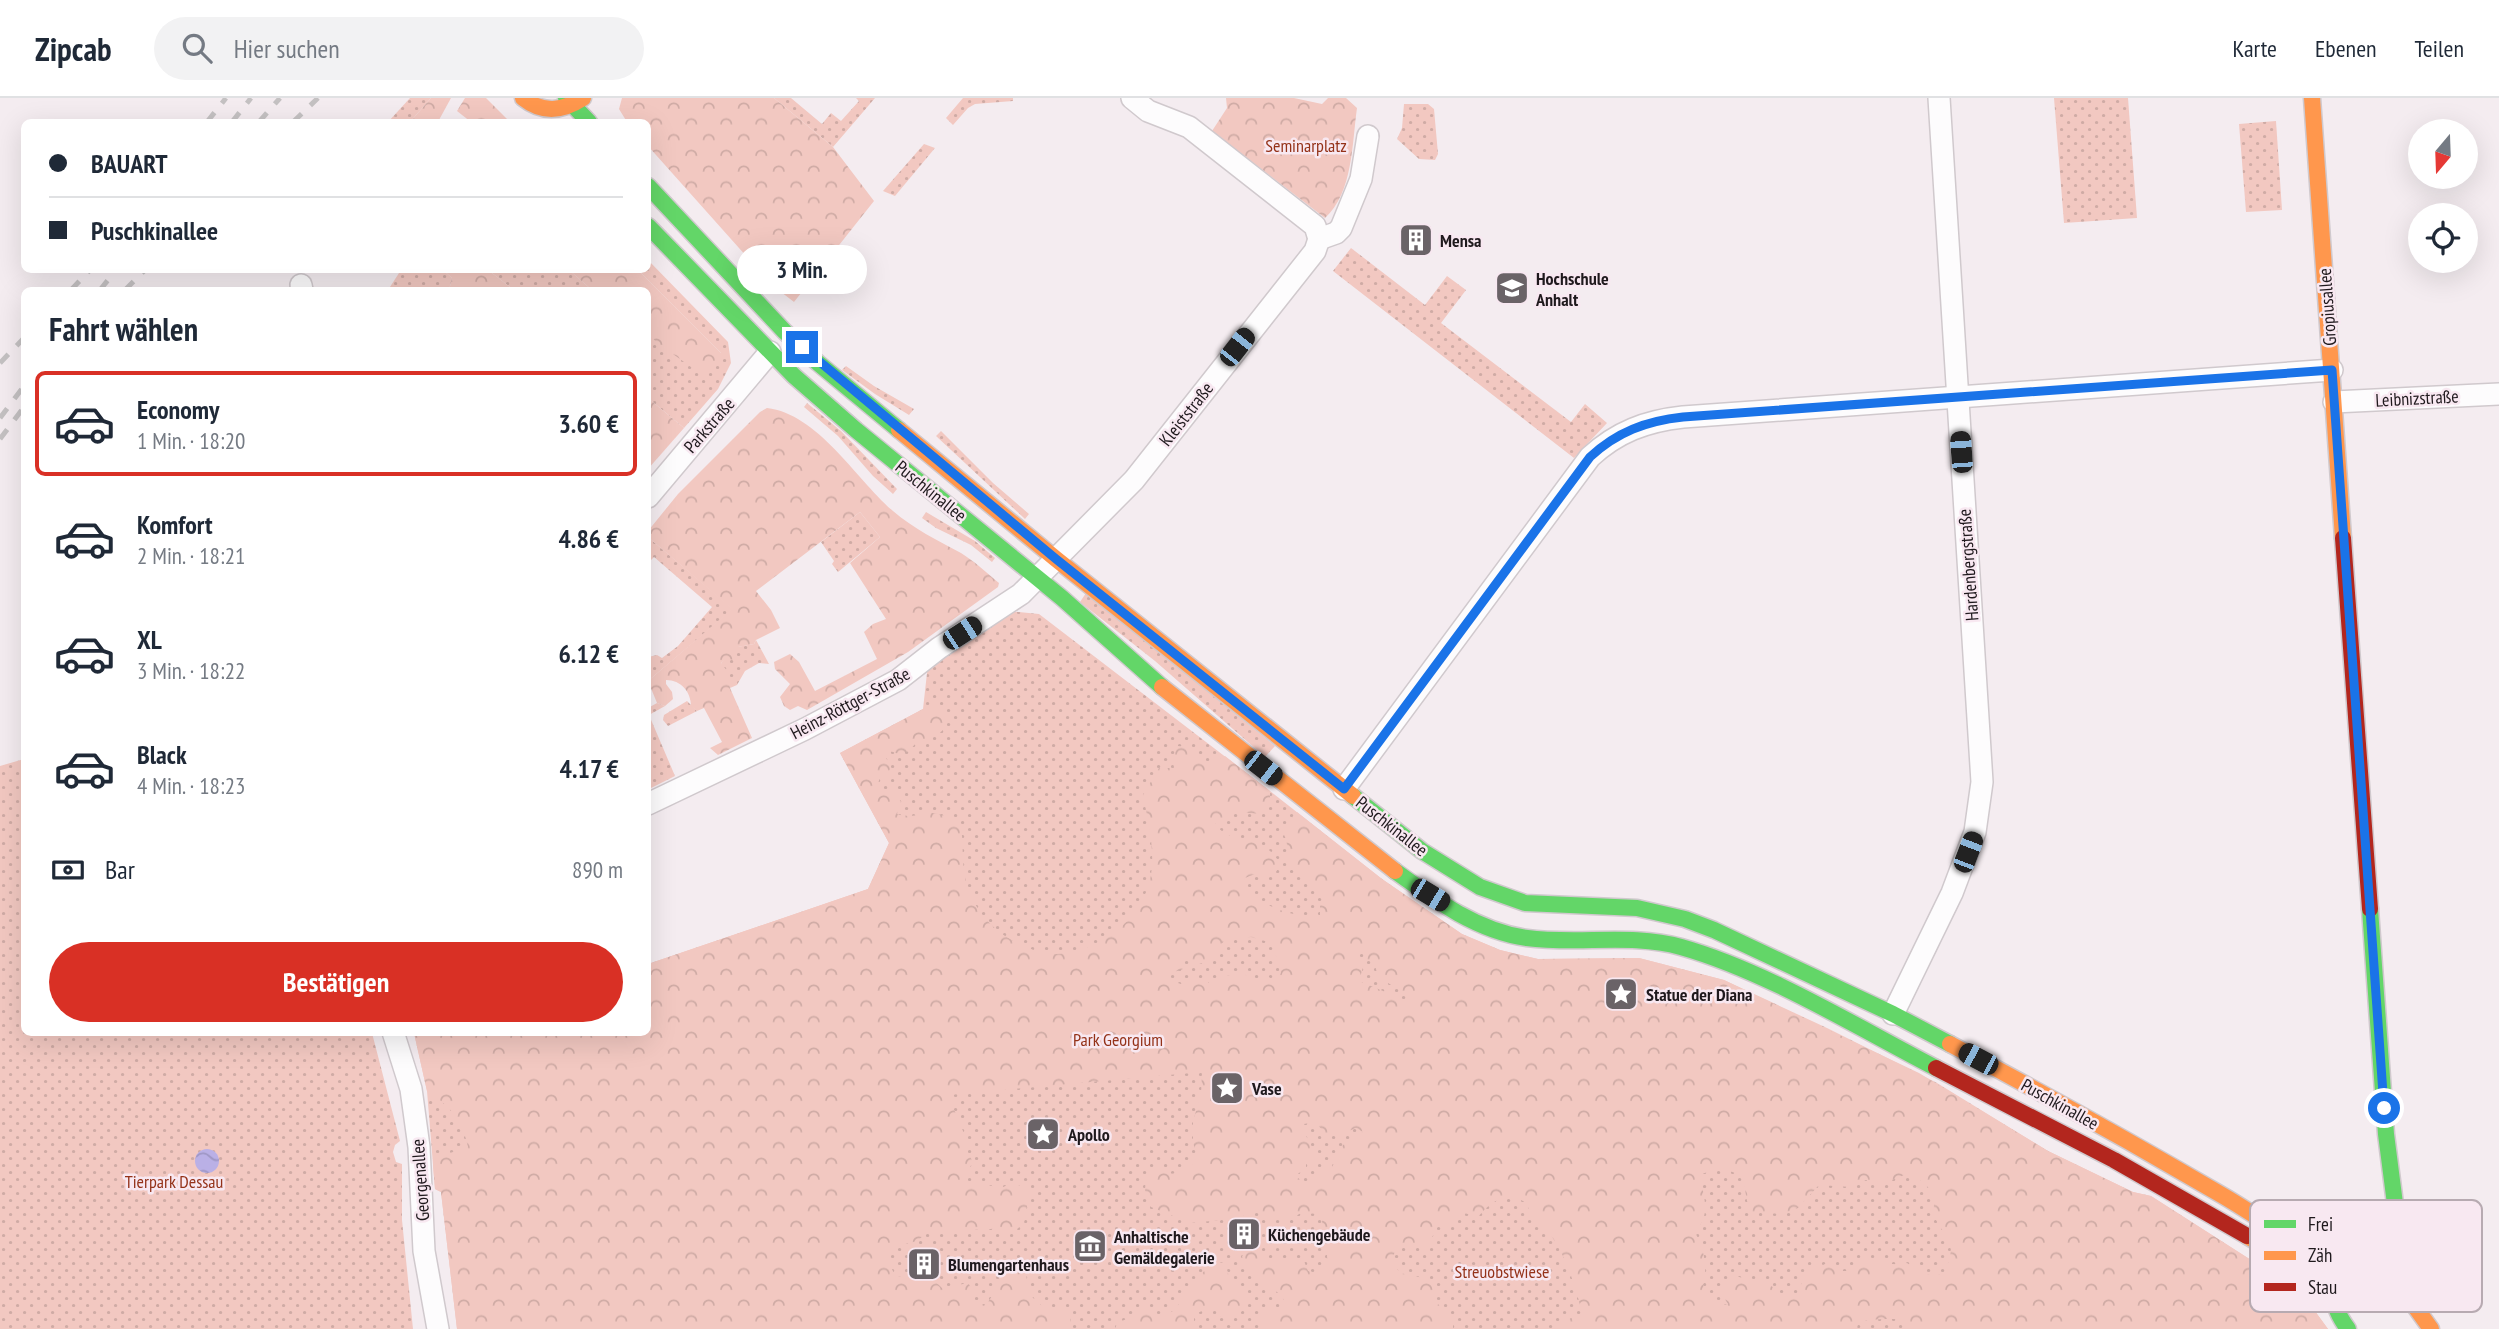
<!DOCTYPE html>
<html lang="de">
<head>
<meta charset="utf-8">
<style>
  :root { --surface:#fff; --page:#f2f2f3; --text:#1f2937; --muted:#747a83; --line:#e0e1e3; --accent:#d93025 }
  body { margin:0; font-family:"PT Sans Narrow",sans-serif; background:var(--page); color:var(--text); height:100vh; display:flex; flex-direction:column; font-size:26px; white-space:nowrap }
  * { box-sizing:border-box; margin:0 }
  p { font-size:23px; color:var(--muted) }
  .icon { flex:none; width:38px; height:38px; fill:none; stroke:currentColor; stroke-width:2; stroke-linecap:round; stroke-linejoin:round }
  .map { position:relative; flex:1; overflow:hidden }
  .side { position:absolute; left:21px; top:189px; width:630px; height:749px; display:flex; flex-direction:column; background:var(--surface); border-radius:10px; box-shadow:0 7px 28px #0002 }
  .side>* { flex:none }
  .top-card { position:absolute; left:21px; top:21px; width:630px; height:154px; border-radius:10px; box-shadow:0 7px 28px #0002; display:grid; align-content:center; height:154px; padding:0 28px; background:var(--surface) }
  .needle { width:46px; rotate:199deg }
  .controls { position:absolute; left:2408px; top:21px; display:grid; gap:14px }
  .controls a { display:grid; place-items:center; width:70px; height:70px; border-radius:50%; background:var(--surface); box-shadow:0 7px 28px #0002; font-size:35px }
  .end { position:absolute; width:32px; height:32px; margin:-16px; border:9px solid #1a73e8; background:#fff; box-shadow:0 0 0 4px #fff }
  .from { border-radius:50% }
  .bubble { position:absolute; height:49px; border-radius:24px; background:var(--surface); box-shadow:0 7px 28px #0002; font-size:23px; font-weight:700; line-height:49px; text-align:center }
  .car { position:absolute; width:21px; height:42px; margin:-21px -10px; border-radius:9px; box-shadow:0 0 5px 2px #0007; background:linear-gradient(#222 24%,#8ab4d8 0 40%,#222 0 76%,#8ab4d8 0 86%,#222 0) }
  .top-card b { display:flex; align-items:center; gap:24px; height:66px; font-size:26px }
  .top-card b+b { border-top:2px solid var(--line) }
  .top-card i { width:18px; height:18px; background:var(--text) }
  ul { padding:0; list-style:none }
  li { display:flex; align-items:center; gap:21px; height:105px; margin:0 14px 10px; padding:0 14px; border:4px solid transparent; border-radius:10px }
  li div { flex:1 }
  li b { display:block; font-size:26px }
  li em { font-style:normal; font-weight:700 }
  li.selected { border-color:var(--accent) }
  li>.icon { width:63px; height:63px; stroke-width:1.5 }
  h2 { padding:0 28px; font-size:32px; line-height:84px }
  .pay { display:flex; align-items:center; gap:18px; height:77px; padding:0 28px; font-size:26px }
  .pay p { margin-inline-start:auto }
  .button { display:flex; gap:14px; margin-top:auto; padding:14px 28px }
  .button a { flex:1; height:80px; border-radius:42px; background:var(--accent); color:#fff; font-size:28px; font-weight:700; line-height:80px; text-align:center }
  header { display:flex; align-items:center; gap:42px; box-sizing:border-box; height:98px; padding:0 35px; background:var(--surface); border-bottom:2px solid var(--line) }
  header strong { font-size:33px }
  nav { display:flex; gap:38px; margin-inline-start:auto; font-size:24px }
  .search { width:490px; height:63px; background:var(--page); display:flex; align-items:center; gap:18px; box-sizing:border-box; padding:0 24px; border-radius:38px; color:var(--muted); font-size:26px }
  .map>svg:first-child { display:block }
  .green { fill:url(#green-dots) }
  .forest { fill:url(#forest-crowns); fill-rule:evenodd }
  .water { fill:url(#water-waves) }
  .lines { fill:none; stroke-linecap:round; stroke-linejoin:round }
  .street-casing { stroke:#d0c9cd; stroke-width:24 }
  .fast-casing { stroke:#d0c9cd; stroke-width:19 }
  .slow-casing { stroke:#d0c9cd; stroke-width:19 }
  .jam-casing { stroke:#d0c9cd; stroke-width:19 }
  .street { stroke:#fdfcfd; stroke-width:21 }
  .fast { stroke:#63d668; stroke-width:16 }
  .slow { stroke:#ff974d; stroke-width:16 }
  .jam { stroke:#b3261e; stroke-width:16 }
  .rail { stroke:#c4c1c2; stroke-width:5; stroke-dasharray:12 12; stroke-linecap:butt }
  .route { stroke:#1a73e8; stroke-width:9 }
  .labels { text-anchor:middle; dominant-baseline:central; stroke-width:5; stroke-linejoin:round; paint-order:stroke }
  .park-label { font-size:18px; fill:#943219; stroke:#f8e8f1 }
  .poi-label { font-size:18px; font-weight:bold; fill:#1f191d; stroke:#f8e8f1; text-anchor:start }
  .street-label { font-size:18px; fill:#1f191d; stroke:#f8e8f1 }
  .key { fill:#f8e8f1; stroke:#b7aab1; stroke-width:2 }
  .key-label { font-size:19px; fill:#1f191d }
</style>
</head>
<body>
<header>
<strong>Zipcab</strong>
<div class="search"><svg class="icon" aria-label="search" viewBox="0 0 24 24"><circle cx="10" cy="10" r="6"/><path d="M15 15l6 6"/></svg>Hier suchen</div>
<nav><a>Karte</a><a>Ebenen</a><a>Teilen</a></nav>
</header>
<div class="map">
<svg width="2499" height="1231" viewBox="0 0 2499 1231">
  <defs>
    <pattern id="green-dots" width="8" height="8" patternUnits="userSpaceOnUse" patternTransform="scale(1.75)"><rect width="8" height="8" fill="#f2c8c1"/><path d="M2 2h.1M6 6h.1" fill="none" stroke="#cfaba5" stroke-width="1.8" stroke-linecap="round"/></pattern>
    <pattern id="forest-crowns" width="20" height="18" patternUnits="userSpaceOnUse" patternTransform="scale(1.75)"><rect width="20" height="18" fill="#f2c8c1"/><path d="M2 6a3 3 0 1 1 6 0M12 15a3 3 0 1 1 6 0" fill="none" stroke="#cfaba5"/></pattern>
    <pattern id="water-waves" width="16" height="10" patternUnits="userSpaceOnUse" patternTransform="scale(1.75)"><rect width="16" height="10" fill="#bab0e6"/><path d="M0 5q4-4 8 0t8 0" fill="none" stroke="#9f97c5"/></pattern>
  </defs>
  <rect width="100%" height="100%" fill="#f4ecf0"/>
  <g class="green">
    <path d="M410,0H431L410,24H388Z"/>
    <path d="M774,0H791L822,26L831,15L841,23L859,3L856,0H875L833,49Z"/>
    <path d="M963,0H1013V3L975,6L968,10L953,27L946,20Z"/>
    <path d="M2054,0H2128L2137,120L2064,125Z"/>
    <path d="M1404,6H1428L1434,11L1438,56L1435,62L1419,61L1397,41L1402,30Z"/>
    <path d="M2276,23L2282,112L2246,114L2239,26Z"/>
    <path d="M924,46L935,50L895,98L883,93Z"/>
    <path d="M1351,150L1425,207L1447,178L1466,192L1441,225L1571,324L1585,306L1607,325L1574,360L1333,173Z"/>
    <path d="M648,162L728,244L731,265L718,291L684,330L648,300V234C672,262 686,257 721,255L638,172H648Z"/>
    <path d="M401,172H443L452,180L449,192H388Z"/>
    <path d="M488,172H569L592,192H514Z"/>
    <path d="M846,268L874,288L914,311L909,317L875,296L842,272Z"/>
    <path d="M807,305L841,333L897,391L893,396L873,378L838,338L804,309Z"/>
    <path d="M941,333L993,385L1029,416L1025,421L936,338Z"/>
    <path d="M860,414L880,439L838,474L832,466L834,463L821,444Z"/>
    <path d="M926,414L975,443L995,460L992,464L971,447L936,430L922,420Z"/>
    <path d="M648,439L733,511L648,583V559L657,557L662,560L678,548L712,509L654,459L648,465Z"/>
    <path d="M1086,495L1275,648L1265,659L1155,563L1080,504Z"/>
    <path d="M1008,513L1039,516L1270,693L1382,781L1462,836L1500,852L1538,861L1639,860L1724,882L1827,930L1937,985L2048,1053L2133,1094L2151,1098L2301,1194L2328,1231H457L441,1094L435,1091L427,993L414,935L648,934V866L868,791L889,745L840,655L923,611L928,566Z"/>
    <path d="M756,542L769,566L759,565L745,573L737,587L730,590L721,565L737,549L754,546Z"/>
    <path d="M687,603L697,613L668,628L663,622L664,617Z"/>
    <path d="M657,605L665,608L649,617L675,678L649,691L648,610Z"/>
    <path d="M24,661V934L372,935L400,1043L395,1047L393,1054L396,1064L402,1066V1122L413,1231H0V668Z"/>
  </g>
  <g class="forest">
    <path d="M431,0H451L439,22L437,24H410Z"/>
    <path d="M465,0H486L510,24H471L457,13Z"/>
    <path d="M622,0H774L833,49L874,103L794,204L772,187L648,48V24H627L619,11Z"/>
    <path d="M1226,0H1294L1322,6L1328,0H1346L1357,10C1352,45 1353,95 1325,120L1212,33L1227,10Z"/>
    <path d="M443,172H488L514,192H449L452,180Z"/>
    <path d="M569,172H638L721,255L715,264L701,276L656,244L648,234V192H592Z"/>
    <path d="M648,300L684,330L648,371Z"/>
    <path d="M767,310C818,316 856,381 893,413C914,431 937,442 961,455C974,463 987,475 999,485L998,489L908,554L807,612L798,608L790,612L784,608L780,599L790,586L775,571L774,564L790,556L799,564L815,593L877,561L864,534L873,526L886,521L850,465L880,439L860,414L756,493L771,512L780,530L756,542L754,546L738,549L735,562L726,561L721,565L728,574L730,590L752,640L718,657L710,650L722,644L704,610L697,613L691,608C691,594 681,582 666,582V586L672,594L673,601L665,608L657,605L648,583L732,511L648,439V433L678,396L760,314Z"/>
    <path d="M940,610L945,620L942,633L927,643L916,645L909,653L899,656L890,653L885,658L891,669L887,678L880,679L878,686L883,693L895,694L901,704L897,716C915,722 926,712 938,716C945,717 957,725 960,731C964,739 962,754 963,763C965,796 981,824 1010,841C1022,847 1037,855 1050,856C1096,857 1143,823 1151,777C1155,750 1148,723 1143,697L1159,670H1174L1173,660L1177,648L1191,649L1197,662L1210,665L1225,658L1270,693V703L1263,716L1235,714L1229,722L1215,726C1233,750 1263,733 1280,766L1274,778L1262,780L1255,776L1245,780L1242,787C1261,808 1292,820 1320,818V807L1325,797C1313,787 1295,776 1289,761C1285,752 1290,747 1283,735L1288,724L1297,714L1382,781L1462,836L1500,852L1538,861L1639,860L1724,882L1919,975L2048,1053L2133,1094L2151,1098L2301,1194L2328,1231H1908L1904,1222C1894,1220 1866,1221 1858,1225L1857,1231H1557L1567,1222L1582,1216C1578,1195 1565,1156 1552,1139C1542,1127 1530,1121 1527,1105C1506,1093 1492,1102 1478,1119L1461,1114L1450,1124L1438,1128C1426,1152 1425,1151 1399,1146L1391,1162L1400,1175L1419,1179L1433,1188L1438,1206L1453,1223V1231H1264L1261,1224L1262,1212L1268,1207L1283,1213L1286,1208L1282,1198L1250,1173L1242,1159L1245,1151L1253,1149L1267,1162L1304,1163L1308,1173L1317,1175L1326,1169L1328,1147L1321,1132L1323,1116L1301,1115L1289,1122L1269,1119L1260,1113L1233,1121L1190,1125L1151,1109L1145,1092L1146,1079L1157,1071L1169,1076L1179,1075L1186,1067L1193,1066L1196,1053L1193,1045V1023L1201,997L1202,974L948,997L968,1045V1055L973,1064C967,1073 966,1080 970,1090L978,1085L1001,1090L1012,1085L1024,1089L1029,1097L1024,1125L1016,1132L1005,1135L995,1130C984,1133 976,1131 965,1132C949,1134 945,1137 929,1133L917,1143L890,1150L886,1157L895,1178C915,1180 925,1172 942,1190L968,1185L975,1195V1206L986,1207L1006,1177L1017,1171L1026,1176C1029,1197 1030,1201 1050,1212L1059,1209L1071,1221L1069,1229L1066,1231H457L441,1094L435,1091L433,1067L447,1056L468,1049C462,1021 451,1009 427,993L414,935L648,934V866L868,791L889,745L840,655L923,611ZM1251,839L1279,847C1273,857 1277,865 1281,875L1273,882L1267,878L1256,881L1243,876L1219,878L1216,884L1209,885L1204,881L1194,879L1187,888L1166,881L1171,875L1183,871L1182,866L1185,862L1199,866L1210,863L1213,857L1218,856L1223,842ZM1358,854H1362L1366,862L1374,863L1378,879L1398,891L1412,905L1359,883L1363,869L1356,862ZM1315,1024L1325,1035L1341,1036L1356,1030L1363,1034L1343,1047L1331,1071L1317,1076L1314,1082L1304,1084L1295,1078L1306,1070V1064L1313,1065L1317,1059L1303,1032L1304,1026ZM1723,1070L1742,1078C1747,1092 1744,1102 1752,1114L1782,1116L1798,1110L1819,1087L1851,1089L1866,1082L1883,1086L1904,1077L1924,1084L1935,1099C1927,1140 1966,1129 1944,1175C1929,1181 1920,1174 1907,1165C1886,1170 1876,1158 1856,1164L1851,1173H1841L1827,1165L1817,1170L1805,1172L1803,1182L1796,1198L1783,1199C1763,1177 1760,1185 1735,1178L1726,1183L1721,1195L1728,1206L1715,1209L1713,1198L1703,1188C1708,1167 1704,1152 1695,1134C1713,1112 1702,1102 1701,1076Z"/>
    <path d="M1225,1164L1229,1179L1241,1187L1247,1204L1238,1219H1221L1213,1207L1194,1217V1231H1115L1117,1225L1129,1220L1138,1211L1151,1214L1158,1222C1172,1215 1179,1210 1184,1195L1197,1189L1201,1177L1209,1167Z"/>
  </g>
  <circle class="water" cx="207" cy="1063" r="12"/>
  <g class="lines">
    <g class="street-casing">
      <g id="street">
        <path d="M1132,0L1148,13L1189,29L1315,128L1319,141"/>
        <path d="M1319,141L1336,135L1341,130L1361,81L1368,38"/>
        <path d="M301,187L302,192"/>
        <path d="M2334,304L2499,296"/>
        <path d="M648,399L770,254"/>
        <path d="M1344,691L1590,359C1617,334 1646,323 1683,319L2332,272"/>
        <path d="M648,706L805,631L898,582L939,550L1021,496L1134,382L1315,153L1319,141"/>
        <path d="M1893,916L1952,795L1975,734L1982,684L1939,0"/>
        <path d="M393,934L411,991L419,1049L424,1153L438,1231"/>
      </g>
    </g>
    <g class="fast-casing">
      <g id="fast">
        <path d="M566,0L589,24"/>
        <path d="M648,88L785,234L818,265L899,332"/>
        <path d="M648,128L794,278L856,332L1062,500L1162,589"/>
        <path d="M1353,698L1422,753L1480,789L1525,805L1637,810L1685,821L1714,832L1893,916L1950,946"/>
        <path d="M1395,773C1435,802 1477,833 1527,840C1578,847 1631,835 1681,849C1766,873 1857,929 1936,970"/>
        <path d="M2370,811L2386,1036L2398,1129L2391,1175"/>
        <path d="M2336,1184C2331,1203 2337,1216 2348,1231"/>
      </g>
    </g>
    <g class="slow-casing">
      <g id="slow">
        <path d="M523,0C543,16 563,13 583,0"/>
        <path d="M2312,0L2343,440"/>
        <path d="M899,332L1056,461L1353,698"/>
        <path d="M1162,589L1395,773"/>
        <path d="M1950,946C2041,994 2131,1044 2220,1096C2262,1120 2303,1153 2349,1169"/>
        <path d="M2247,1138L2323,1184L2333,1201"/>
        <path d="M2374,1167L2391,1175L2431,1231"/>
      </g>
    </g>
    <g class="jam-casing">
      <g id="jam">
        <path d="M2343,440L2370,811"/>
        <path d="M1936,970L2114,1062L2247,1138"/>
      </g>
    </g>
    <use href="#street" class="street"/>
    <use href="#fast" class="fast"/>
    <use href="#slow" class="slow"/>
    <use href="#jam" class="jam"/>
    <g class="rail">
      <path d="M207,24L226,0"/>
      <path d="M232,24L251,0"/>
      <path d="M259,24L280,0"/>
      <path d="M293,24L318,0"/>
      <path d="M71,192L90,172"/>
      <path d="M100,192L116,172"/>
      <path d="M125,192L145,172"/>
      <path d="M0,265L24,240"/>
      <path d="M0,320L24,288"/>
      <path d="M0,341L24,309"/>
    </g>
  </g>
  <g class="lines">
    <path class="route" d="M802,249L1056,461L1344,691L1590,359C1617,334 1646,323 1683,319L2332,272L2384,1010"/>
  </g>
  <defs>
    <g id="building-square" transform="scale(1.75)"><rect x="-9" y="-9" width="18" height="18" rx="4" fill="#6a6367" stroke="#f8e8f1"/><path d="M-4-6H4V6H1V3H-1V6H-4ZM-2.5-4.3h1.7v1.8h-1.7ZM.8-4.3h1.7v1.8H.8ZM-2.5-1h1.7V.8h-1.7ZM.8-1h1.7V.8H.8Z" fill="#fff"/></g>
    <g id="university-square" transform="scale(1.75)"><rect x="-9" y="-9" width="18" height="18" rx="4" fill="#6a6367" stroke="#f8e8f1"/><path d="M0-5L7-2L0 1L-7-2ZM-4 1L0 2.5L4 1V4Q0 6-4 4Z" fill="#fff"/></g>
    <g id="sight-square" transform="scale(1.75)"><rect x="-9" y="-9" width="18" height="18" rx="4" fill="#6a6367" stroke="#f8e8f1"/><path d="M0-6L1.8-2.2L6-1.7L2.9 1.2L3.7 5.4L0 3.3L-3.7 5.4L-2.9 1.2L-6-1.7L-1.8-2.2Z" fill="#fff"/></g>
    <g id="museum-square" transform="scale(1.75)"><rect x="-9" y="-9" width="18" height="18" rx="4" fill="#6a6367" stroke="#f8e8f1"/><path d="M0-6L6-3V-2H-6V-3ZM-5-1h2V3h-2ZM-1-1h2V3h-2ZM3-1h2V3H3ZM-6 4H6V6H-6Z" fill="#fff"/></g>
  </defs>
  <g fill-rule="evenodd">
    <use href="#building-square" x="1416" y="142"/>
    <use href="#university-square" x="1512" y="190"/>
    <use href="#sight-square" x="1621" y="896"/>
    <use href="#sight-square" x="1227" y="990"/>
    <use href="#sight-square" x="1043" y="1036"/>
    <use href="#building-square" x="1244" y="1136"/>
    <use href="#museum-square" x="1090" y="1148"/>
    <use href="#building-square" x="924" y="1166"/>
  </g>
  <g class="labels">
    <g class="park-label">
      <text x="1306" y="47">Seminarplatz</text>
      <text x="1118" y="941">Park Georgium</text>
      <text x="174" y="1083">Tierpark Dessau</text>
      <text x="1502" y="1173">Streuobstwiese</text>
    </g>
    <g class="poi-label">
      <text x="1440" y="142">Mensa</text>
      <text x="1536" y="180">Hochschule<tspan x="1536" dy="21">Anhalt</tspan></text>
      <text x="1646" y="896">Statue der Diana</text>
      <text x="1252" y="990">Vase</text>
      <text x="1068" y="1036">Apollo</text>
      <text x="1268" y="1136">Küchengebäude</text>
      <text x="1114" y="1138">Anhaltische<tspan x="1114" dy="21">Gemäldegalerie</tspan></text>
      <text x="948" y="1166">Blumengartenhaus</text>
    </g>
    <g class="street-label">
      <text transform="translate(2327 209) rotate(-94)">Gropiusallee</text>
      <text transform="translate(2417 300) rotate(-3)">Leibnizstraße</text>
      <text transform="translate(1186 316) rotate(-52)">Kleiststraße</text>
      <text transform="translate(709 327) rotate(-49)">Parkstraße</text>
      <text transform="translate(931 393) rotate(39)">Puschkinallee</text>
      <text transform="translate(1968 467) rotate(-94)">Hardenbergstraße</text>
      <text transform="translate(850 605) rotate(-28)">Heinz-Röttger-Straße</text>
      <text transform="translate(1392 728) rotate(38)">Puschkinallee</text>
      <text transform="translate(2060 1006) rotate(29)">Puschkinallee</text>
      <text transform="translate(420 1082) rotate(-94)">Georgenallee</text>
    </g>
  </g>
  <rect x="2250" y="1102" width="232" height="112" rx="10" class="key"/>
  <rect x="2264" y="1122" width="32" height="8" fill="#63d668"/>
  <rect x="2264" y="1153" width="32" height="9" fill="#ff974d"/>
  <rect x="2264" y="1185" width="32" height="8" fill="#b3261e"/>
  <g class="key-label">
    <text x="2308" y="1133">Frei</text>
    <text x="2308" y="1164">Zäh</text>
    <text x="2308" y="1196">Stau</text>
  </g>
</svg>
<div class="controls">
<a><svg class="needle" viewBox="-14 -14 28 28"><path d="M0-13l5 13h-10z" fill="#e53935"/><path d="M0 13l5-13h-10z" fill="#747a83"/></svg></a>
<a><svg class="icon" aria-label="locate" viewBox="0 0 24 24"><circle cx="12" cy="12" r="6"/><path d="M12 2v4M12 18v4M2 12h4M18 12h4"/></svg></a>
</div>
<i class="end from" style="left:2384px;top:1010px"></i>
<i class="end" style="left:802px;top:249px"></i>
<div class="bubble" style="left:737px;top:147px;width:130px">3 Min.</div>
<i class="car" style="left:1237px;top:249px;rotate:38deg"></i>
<i class="car" style="left:1961px;top:354px;rotate:356deg"></i>
<i class="car" style="left:962px;top:535px;rotate:57deg"></i>
<i class="car" style="left:1263px;top:670px;rotate:128deg"></i>
<i class="car" style="left:1968px;top:754px;rotate:21deg"></i>
<i class="car" style="left:1430px;top:797px;rotate:121deg"></i>
<i class="car" style="left:1978px;top:961px;rotate:298deg"></i>
<div class="top-card">
<b><i class="from"></i>BAUART</b>
<b><i></i>Puschkinallee</b>
</div>
<section class="side">
<h2>Fahrt wählen</h2>
<ul>
<li class="selected"><svg class="icon" aria-label="car" viewBox="0 0 24 24"><path d="M5 17H2v-5l4-1 3-4h7l3 4 3 1v5h-3M9 17h6M6 11h13"/><circle cx="7" cy="17" r="2"/><circle cx="17" cy="17" r="2"/></svg><div><b>Economy</b><p>1 Min. · 18:20</p></div><em>3.60 €</em></li>
<li><svg class="icon" aria-label="car" viewBox="0 0 24 24"><path d="M5 17H2v-5l4-1 3-4h7l3 4 3 1v5h-3M9 17h6M6 11h13"/><circle cx="7" cy="17" r="2"/><circle cx="17" cy="17" r="2"/></svg><div><b>Komfort</b><p>2 Min. · 18:21</p></div><em>4.86 €</em></li>
<li><svg class="icon" aria-label="car" viewBox="0 0 24 24"><path d="M5 17H2v-5l4-1 3-4h7l3 4 3 1v5h-3M9 17h6M6 11h13"/><circle cx="7" cy="17" r="2"/><circle cx="17" cy="17" r="2"/></svg><div><b>XL</b><p>3 Min. · 18:22</p></div><em>6.12 €</em></li>
<li><svg class="icon" aria-label="car" viewBox="0 0 24 24"><path d="M5 17H2v-5l4-1 3-4h7l3 4 3 1v5h-3M9 17h6M6 11h13"/><circle cx="7" cy="17" r="2"/><circle cx="17" cy="17" r="2"/></svg><div><b>Black</b><p>4 Min. · 18:23</p></div><em>4.17 €</em></li>
</ul>
<div class="pay"><svg class="icon" aria-label="cash" viewBox="0 0 24 24"><path d="M3 7h18v10H3z"/><circle cx="12" cy="12" r="2"/></svg>Bar<p>890 m</p></div>
<div class="button"><a>Bestätigen</a></div>
</section>
</div>
</body>
</html>
